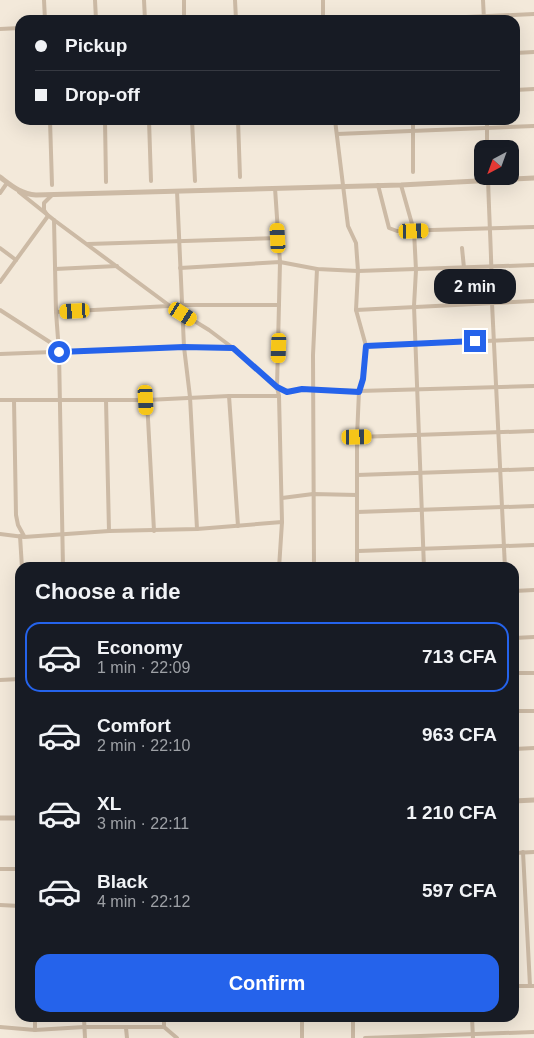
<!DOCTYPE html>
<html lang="en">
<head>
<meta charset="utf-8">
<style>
  :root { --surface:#171b24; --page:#242831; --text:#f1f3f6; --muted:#9ea1a6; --line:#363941; --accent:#2563eb }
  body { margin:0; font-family:Helvetica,sans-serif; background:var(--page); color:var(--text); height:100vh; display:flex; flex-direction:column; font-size:19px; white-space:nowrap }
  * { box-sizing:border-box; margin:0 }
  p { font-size:16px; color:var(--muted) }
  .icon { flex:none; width:28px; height:28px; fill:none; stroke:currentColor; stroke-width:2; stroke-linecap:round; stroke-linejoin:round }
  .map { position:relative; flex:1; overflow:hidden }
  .sheet { position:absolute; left:15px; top:562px; width:504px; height:460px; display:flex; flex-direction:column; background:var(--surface); border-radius:15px; box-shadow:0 5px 20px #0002 }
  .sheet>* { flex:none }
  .top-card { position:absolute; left:15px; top:15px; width:505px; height:110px; border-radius:15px; box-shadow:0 5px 20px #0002; display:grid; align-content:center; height:110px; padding:0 20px; background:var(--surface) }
  .needle { width:32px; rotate:221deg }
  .buttons { position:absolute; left:474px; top:140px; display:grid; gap:10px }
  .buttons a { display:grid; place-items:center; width:45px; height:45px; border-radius:10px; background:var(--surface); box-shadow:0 5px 20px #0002; font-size:25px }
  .end { position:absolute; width:22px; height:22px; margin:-11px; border:6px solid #2563eb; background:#fff; box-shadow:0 0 0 2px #fff }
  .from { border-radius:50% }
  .bubble { position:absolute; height:35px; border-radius:15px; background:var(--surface); box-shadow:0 5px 20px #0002; font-size:16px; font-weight:600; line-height:35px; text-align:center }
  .car { position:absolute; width:15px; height:30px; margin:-15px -8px; border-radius:6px; box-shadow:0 0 4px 1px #0007; background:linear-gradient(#f5c518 24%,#345 0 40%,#f5c518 0 76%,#345 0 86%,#f5c518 0) }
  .top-card b { display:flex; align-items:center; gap:18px; height:48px; font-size:19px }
  .top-card b+b { border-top:1px solid var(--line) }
  .top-card i { width:12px; height:12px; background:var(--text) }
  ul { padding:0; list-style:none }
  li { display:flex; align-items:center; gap:15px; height:70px; margin:0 10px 8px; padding:0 10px; border:2px solid transparent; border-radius:15px }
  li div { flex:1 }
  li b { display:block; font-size:19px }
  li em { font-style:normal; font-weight:600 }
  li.selected { border-color:var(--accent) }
  li>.icon { width:45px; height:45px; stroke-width:1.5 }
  h2 { padding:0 20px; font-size:22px; line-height:60px }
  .action { display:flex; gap:10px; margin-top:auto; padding:10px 20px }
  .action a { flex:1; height:58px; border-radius:15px; background:var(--accent); color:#fff; font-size:20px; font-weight:600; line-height:58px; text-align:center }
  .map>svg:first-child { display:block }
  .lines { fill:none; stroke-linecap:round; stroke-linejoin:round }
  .minor { stroke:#ccbaa5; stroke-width:4 }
  .tertiary { stroke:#ccbaa5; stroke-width:5 }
  .route { stroke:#2563eb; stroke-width:6 }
</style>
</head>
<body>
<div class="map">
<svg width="534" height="1038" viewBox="0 0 534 1038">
  <rect width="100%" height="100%" fill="#f3e9da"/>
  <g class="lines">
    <g class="minor">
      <path d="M44,0L45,20"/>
      <path d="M95,0L96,20"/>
      <path d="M144,0L145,20"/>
      <path d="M184,0V20"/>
      <path d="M235,0L236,20"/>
      <path d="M323,0V20"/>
      <path d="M483,0L484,20"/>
      <path d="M400,20L534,14"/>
      <path d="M0,29L20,28"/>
      <path d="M515,53L534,52"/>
      <path d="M515,90L534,89"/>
      <path d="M50,120L52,185"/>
      <path d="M105,120L106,182"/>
      <path d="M149,120L151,181"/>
      <path d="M192,120L195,181"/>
      <path d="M238,120L240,177"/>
      <path d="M335,120L348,226L356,243L358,271L356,310L366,346L363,379L359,391L357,437V568"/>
      <path d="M413,120V172"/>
      <path d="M487,120V149"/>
      <path d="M337,134L534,126"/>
      <path d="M488,176C489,219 492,261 492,303L505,568"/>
      <path d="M378,185L389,228L397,231L534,227"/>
      <path d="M401,185L414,231L416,270L414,306L424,568"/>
      <path d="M275,188L280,262L277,387L279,396L282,522L279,568"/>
      <path d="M177,191L184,347L190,397L197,529"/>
      <path d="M19,192L54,220L170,306L209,330L233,348L277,387L287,392L302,389L359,391L534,386"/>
      <path d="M0,193L7,183"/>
      <path d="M54,220L56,312L59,352L63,568"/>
      <path d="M88,244L278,238"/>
      <path d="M0,248L16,260"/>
      <path d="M462,248L464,268"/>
      <path d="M180,268L280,262L317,269L358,271L534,265"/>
      <path d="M55,269L117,266"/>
      <path d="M0,282L48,216L44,210V203L52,195"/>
      <path d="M183,305H279"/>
      <path d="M0,310L59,348"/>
      <path d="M356,310L534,301"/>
      <path d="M56,312L169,306"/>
      <path d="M366,346L534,339"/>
      <path d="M0,354L184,347L233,348"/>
      <path d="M229,396L238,526"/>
      <path d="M0,400H147L229,396H279"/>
      <path d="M14,400L16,515L18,525L24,536"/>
      <path d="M106,400L109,531"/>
      <path d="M147,400L154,531"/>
      <path d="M357,437L534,431"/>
      <path d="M357,475L534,469"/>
      <path d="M282,498L313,494L357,495"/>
      <path d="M357,512L534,506"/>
      <path d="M0,534L24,537L109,531L197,529L282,522"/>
      <path d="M20,536L22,568"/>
      <path d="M358,551L534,545"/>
      <path d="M314,568L313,355L317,269"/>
      <path d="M514,591L534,590"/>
      <path d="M514,638L534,637"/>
      <path d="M514,673H534"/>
      <path d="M0,680L20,679"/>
      <path d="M514,711H534"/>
      <path d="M514,749L534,748"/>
      <path d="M523,852L530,986"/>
      <path d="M514,853L534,852"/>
      <path d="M0,869H20"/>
      <path d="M0,905L20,906"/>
      <path d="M514,986H534"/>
      <path d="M35,1018V1030"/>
      <path d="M84,1018L85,1038"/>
      <path d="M164,1018V1027L177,1038"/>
      <path d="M472,1018L473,1038"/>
      <path d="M0,1027L35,1030L84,1027H164"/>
      <path d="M126,1028L127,1038"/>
      <path d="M302,1038V1018"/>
      <path d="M353,1038V1018"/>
      <path d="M365,1038L534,1032"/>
    </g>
    <g class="tertiary">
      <path d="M0,177C12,186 21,194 36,195L401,185L534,178"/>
      <path d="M514,801L534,800"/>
      <path d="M0,818H20"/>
    </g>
  </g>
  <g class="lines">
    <path class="route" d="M59,352L184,347L233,348L277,387L287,392L302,389L359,392L363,379L366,346L475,341"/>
  </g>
</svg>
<div class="buttons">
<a><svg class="needle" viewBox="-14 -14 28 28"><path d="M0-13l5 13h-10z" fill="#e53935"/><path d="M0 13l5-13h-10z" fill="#9ea1a6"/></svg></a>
</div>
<i class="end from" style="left:59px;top:352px"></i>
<i class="end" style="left:475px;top:341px"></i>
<div class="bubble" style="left:434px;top:269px;width:82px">2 min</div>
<i class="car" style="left:414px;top:231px;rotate:88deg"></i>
<i class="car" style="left:278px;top:238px;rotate:357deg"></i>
<i class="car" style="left:75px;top:311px;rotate:267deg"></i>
<i class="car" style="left:183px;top:314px;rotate:122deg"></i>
<i class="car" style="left:279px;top:348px;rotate:182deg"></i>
<i class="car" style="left:146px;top:400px;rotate:177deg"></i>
<i class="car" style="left:357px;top:437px;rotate:89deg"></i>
<div class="top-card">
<b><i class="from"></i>Pickup</b>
<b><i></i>Drop-off</b>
</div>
<section class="sheet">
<h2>Choose a ride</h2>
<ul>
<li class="selected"><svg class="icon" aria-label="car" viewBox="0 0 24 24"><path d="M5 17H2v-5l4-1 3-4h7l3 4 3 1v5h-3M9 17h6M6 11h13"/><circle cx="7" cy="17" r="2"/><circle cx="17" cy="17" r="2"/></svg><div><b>Economy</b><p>1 min · 22:09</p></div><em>713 CFA</em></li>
<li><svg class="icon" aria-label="car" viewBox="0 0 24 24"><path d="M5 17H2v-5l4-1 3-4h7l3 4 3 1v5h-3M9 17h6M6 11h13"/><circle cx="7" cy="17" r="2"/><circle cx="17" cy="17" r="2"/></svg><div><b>Comfort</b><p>2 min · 22:10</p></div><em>963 CFA</em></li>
<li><svg class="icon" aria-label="car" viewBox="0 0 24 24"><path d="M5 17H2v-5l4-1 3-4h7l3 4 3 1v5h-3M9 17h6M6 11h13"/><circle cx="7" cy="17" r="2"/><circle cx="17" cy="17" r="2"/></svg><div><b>XL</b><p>3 min · 22:11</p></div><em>1 210 CFA</em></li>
<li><svg class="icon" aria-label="car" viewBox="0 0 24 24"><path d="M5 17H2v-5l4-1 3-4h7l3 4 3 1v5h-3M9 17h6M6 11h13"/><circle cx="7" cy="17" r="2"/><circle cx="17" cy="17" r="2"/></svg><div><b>Black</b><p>4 min · 22:12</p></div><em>597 CFA</em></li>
</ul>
<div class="action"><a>Confirm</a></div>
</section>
</div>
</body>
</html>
